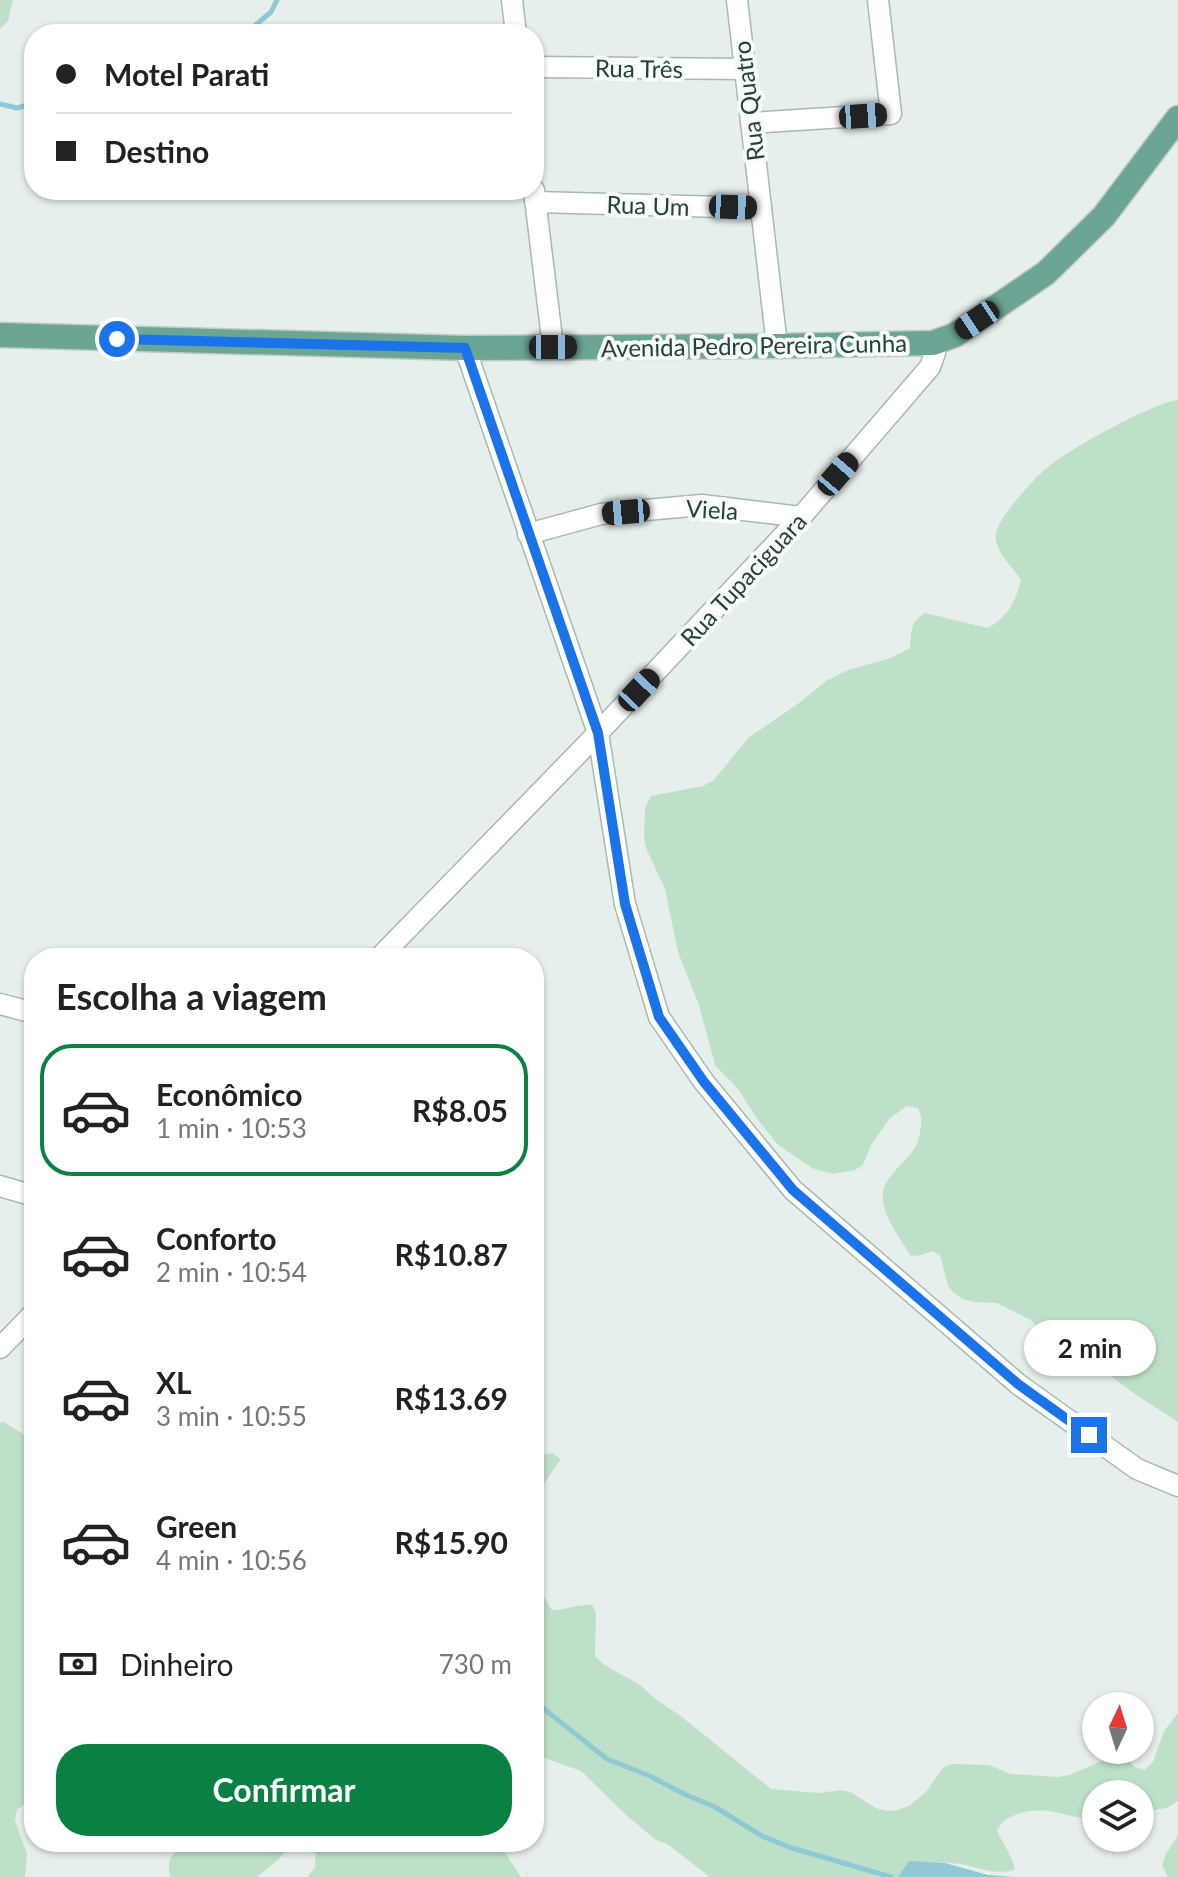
<!DOCTYPE html>
<html lang="pt">
<head>
<meta charset="utf-8">
<style>
  :root { --surface:#fff; --page:#f6f6f6; --text:#222; --muted:#767676; --line:#e0e0e0; --accent:#0b8043 }
  body { margin:0; font-family:Lato,sans-serif; background:var(--page); color:var(--text); height:100vh; display:flex; flex-direction:column; font-size:30px; white-space:nowrap }
  * { box-sizing:border-box; margin:0 }
  p { font-size:26px; color:var(--muted) }
  .icon { flex:none; width:44px; height:44px; fill:none; stroke:currentColor; stroke-width:2; stroke-linecap:round; stroke-linejoin:round }
  .map { position:relative; flex:1; overflow:hidden }
  .drawer { position:absolute; left:24px; top:948px; width:520px; height:904px; display:flex; flex-direction:column; background:var(--surface); border-radius:32px; box-shadow:0 2px 6px #0004 }
  .drawer>* { flex:none }
  .guide { position:absolute; left:24px; top:24px; width:520px; height:176px; border-radius:32px; box-shadow:0 2px 6px #0004; display:grid; align-content:center; height:176px; padding:0 32px; background:var(--surface) }
  .needle { width:52px; rotate:4deg }
  .tools { position:absolute; left:1082px; top:1692px; display:grid; gap:16px }
  .tools a { display:grid; place-items:center; width:72px; height:72px; border-radius:50%; background:var(--surface); box-shadow:0 2px 6px #0004; font-size:40px }
  .end { position:absolute; width:36px; height:36px; margin:-18px; border:10px solid #1a73e8; background:#fff; box-shadow:0 0 0 4px #fff }
  .from { border-radius:50% }
  .bubble { position:absolute; height:56px; border-radius:28px; background:var(--surface); box-shadow:0 2px 6px #0004; font-size:26px; font-weight:700; line-height:56px; text-align:center }
  .car { position:absolute; width:24px; height:48px; margin:-24px -12px; border-radius:10px; box-shadow:0 0 6px 2px #0007; background:linear-gradient(#222 24%,#8ab4d8 0 40%,#222 0 76%,#8ab4d8 0 86%,#222 0) }
  .guide b { display:flex; align-items:center; gap:28px; height:76px; font-size:30px }
  .guide b+b { border-top:2px solid var(--line) }
  .guide i { width:20px; height:20px; background:var(--text) }
  ul { padding:0; list-style:none }
  li { display:flex; align-items:center; gap:24px; height:132px; margin:0 16px 12px; padding:0 16px; border:4px solid transparent; border-radius:32px }
  li div { flex:1 }
  li b { display:block; font-size:30px }
  li em { font-style:normal; font-weight:700 }
  li.selected { border-color:var(--accent) }
  li>.icon { width:72px; height:72px; stroke-width:1.5 }
  h2 { padding:0 32px; font-size:36px; line-height:96px }
  .pay { display:flex; align-items:center; gap:20px; height:88px; padding:0 32px; font-size:30px }
  .pay p { margin-inline-start:auto }
  .action { display:flex; gap:16px; margin-top:auto; padding:16px 32px }
  .action a { flex:1; height:92px; border-radius:32px; background:var(--accent); color:#fff; font-size:32px; font-weight:700; line-height:92px; text-align:center }
  .map>svg:first-child { display:block }
  .green { fill:#bfe0c8 }
  .water { fill:#8ec9d4 }
  .lines { fill:none; stroke-linecap:round; stroke-linejoin:round }
  .stream { stroke:#8ec9d4; stroke-width:5 }
  .minor-casing { stroke:#a8b8b2; stroke-width:23 }
  .major-casing { stroke:#c2cac8; stroke-width:27 }
  .minor { stroke:#fff; stroke-width:20 }
  .major { stroke:#6aa596; stroke-width:24 }
  .route { stroke:#1a73e8; stroke-width:10 }
  .labels { text-anchor:middle; dominant-baseline:central; stroke-width:8; stroke-linejoin:round; paint-order:stroke }
  .street-label { font-size:24px; fill:#24423a; stroke:#f7fbf9 }
</style>
</head>
<body>
<div class="map">
<svg width="1178" height="1877" viewBox="0 0 1178 1877">
  <rect width="100%" height="100%" fill="#e6efeb"/>
  <g class="green">
    <path d="M0,0H13L8,21L0,29Z"/>
    <path d="M1178,400V1422L1129,1390L1101,1368L1094,1359L1074,1345L1044,1335L1031,1320L997,1303L973,1302L963,1299L954,1293L948,1286L940,1255L932,1251L922,1255L911,1256C902,1241 884,1218 883,1200C880,1171 917,1162 920,1132C922,1122 922,1116 918,1108L907,1106L890,1118L871,1145L863,1165L855,1170L833,1174L812,1168L777,1144L758,1120L738,1089L715,1065L699,1005L678,952L665,889L646,848L644,838L645,808L651,796L703,786L714,780L748,738L799,703L826,681L848,670L891,658L910,648C912,631 909,623 925,613L988,628C1008,617 1015,602 1021,581C1014,566 994,553 996,534C997,519 1035,477 1048,467C1068,450 1154,402 1178,400Z"/>
    <path d="M4,1422L34,1441V1802L26,1803L17,1810L15,1821L27,1854L25,1877H0V1423Z"/>
    <path d="M552,1453L561,1459L534,1498V1461L543,1455Z"/>
    <path d="M534,1580L552,1610C566,1610 577,1604 592,1605L596,1613L595,1656L603,1664L640,1685L657,1700L682,1717L771,1789L819,1793L841,1790L850,1792L876,1808L887,1811L897,1810L909,1806L925,1793L944,1767L953,1764L989,1765L1011,1774L1058,1777L1070,1775L1108,1758L1128,1757L1134,1767L1145,1770L1153,1762L1164,1731L1178,1713V1801L1167,1808L1140,1812V1794H1096V1818C1066,1820 1052,1804 1021,1813C1009,1817 1002,1820 997,1831C1003,1844 1012,1856 1015,1869C998,1877 979,1867 960,1864C949,1862 937,1863 927,1862L914,1877H710L667,1844L656,1840L626,1815L581,1771L534,1754Z"/>
    <path d="M1178,1835V1877H1168L1162,1866L1165,1856Z"/>
    <path d="M189,1842H293L279,1859L257,1877H171C164,1857 174,1853 189,1842Z"/>
    <path d="M316,1842H498L521,1877H307L315,1867Z"/>
  </g>
  <path class="water" d="M909,1861L945,1863L988,1875L1016,1877H898Z"/>
  <g class="lines">
    <g class="stream">
      <path d="M245,34L271,12L277,0"/>
      <path d="M0,104L17,108L34,103"/>
      <path d="M534,1701L607,1759L650,1776L684,1794L715,1807L762,1836L792,1848L891,1877"/>
    </g>
    <g class="minor-casing">
      <g id="minor">
        <path d="M512,0L516,34"/>
        <path d="M737,0L777,346"/>
        <path d="M534,67L745,69"/>
        <path d="M751,123L891,114L878,0"/>
        <path d="M534,190L553,347"/>
        <path d="M535,202L761,208"/>
        <path d="M465,348L598,733L625,904L659,1017L704,1082L793,1190L1018,1384L1137,1469L1178,1486"/>
        <path d="M528,534L601,514L702,505L801,517"/>
        <path d="M379,958L598,733L801,517L930,367L935,353L933,343"/>
        <path d="M0,1004L34,1013"/>
        <path d="M0,1186L34,1196"/>
        <path d="M0,1348L34,1313"/>
      </g>
    </g>
    <g class="major-casing">
      <path id="major" d="M0,335L465,348L777,346L933,343L955,335L1046,273L1104,216L1178,118"/>
    </g>
    <use href="#minor" class="minor"/>
    <use href="#major" class="major"/>
  </g>
  <g class="lines">
    <path class="route" d="M117,339L465,348L598,733L625,904L659,1017L704,1082L793,1190L1018,1384L1089,1435"/>
  </g>
  <g class="labels">
    <g class="street-label">
      <text transform="translate(639 68) rotate(1)">Rua Três</text>
      <text transform="translate(748 101) rotate(-97)">Rua Quatro</text>
      <text transform="translate(648 205) rotate(2)">Rua Um</text>
      <text transform="translate(754 345) rotate(-1)">Avenida Pedro Pereira Cunha</text>
      <text transform="translate(712 509) rotate(3)">Viela</text>
      <text transform="translate(743 579) rotate(-47)">Rua Tupaciguara</text>
    </g>
  </g>
</svg>
<div class="tools">
<a><svg class="needle" viewBox="-14 -14 28 28"><path d="M0-13l5 13h-10z" fill="#e53935"/><path d="M0 13l5-13h-10z" fill="#767676"/></svg></a>
<a><svg class="icon" aria-label="layers" viewBox="0 0 24 24"><path d="M12 4l9 5-9 5-9-5zM3 14l9 5 9-5"/></svg></a>
</div>
<i class="end from" style="left:117px;top:339px"></i>
<i class="end" style="left:1089px;top:1435px"></i>
<div class="bubble" style="left:1024px;top:1320px;width:132px">2 min</div>
<i class="car" style="left:863px;top:116px;rotate:86deg"></i>
<i class="car" style="left:733px;top:207px;rotate:92deg"></i>
<i class="car" style="left:977px;top:320px;rotate:236deg"></i>
<i class="car" style="left:553px;top:347px;rotate:90deg"></i>
<i class="car" style="left:838px;top:474px;rotate:41deg"></i>
<i class="car" style="left:626px;top:512px;rotate:265deg"></i>
<i class="car" style="left:639px;top:690px;rotate:43deg"></i>
<div class="guide">
<b><i class="from"></i>Motel Parati</b>
<b><i></i>Destino</b>
</div>
<section class="drawer">
<h2>Escolha a viagem</h2>
<ul>
<li class="selected"><svg class="icon" aria-label="car" viewBox="0 0 24 24"><path d="M5 17H2v-5l4-1 3-4h7l3 4 3 1v5h-3M9 17h6M6 11h13"/><circle cx="7" cy="17" r="2"/><circle cx="17" cy="17" r="2"/></svg><div><b>Econômico</b><p>1 min · 10:53</p></div><em>R$8.05</em></li>
<li><svg class="icon" aria-label="car" viewBox="0 0 24 24"><path d="M5 17H2v-5l4-1 3-4h7l3 4 3 1v5h-3M9 17h6M6 11h13"/><circle cx="7" cy="17" r="2"/><circle cx="17" cy="17" r="2"/></svg><div><b>Conforto</b><p>2 min · 10:54</p></div><em>R$10.87</em></li>
<li><svg class="icon" aria-label="car" viewBox="0 0 24 24"><path d="M5 17H2v-5l4-1 3-4h7l3 4 3 1v5h-3M9 17h6M6 11h13"/><circle cx="7" cy="17" r="2"/><circle cx="17" cy="17" r="2"/></svg><div><b>XL</b><p>3 min · 10:55</p></div><em>R$13.69</em></li>
<li><svg class="icon" aria-label="car" viewBox="0 0 24 24"><path d="M5 17H2v-5l4-1 3-4h7l3 4 3 1v5h-3M9 17h6M6 11h13"/><circle cx="7" cy="17" r="2"/><circle cx="17" cy="17" r="2"/></svg><div><b>Green</b><p>4 min · 10:56</p></div><em>R$15.90</em></li>
</ul>
<div class="pay"><svg class="icon" aria-label="cash" viewBox="0 0 24 24"><path d="M3 7h18v10H3z"/><circle cx="12" cy="12" r="2"/></svg>Dinheiro<p>730 m</p></div>
<div class="action"><a>Confirmar</a></div>
</section>
</div>
</body>
</html>
